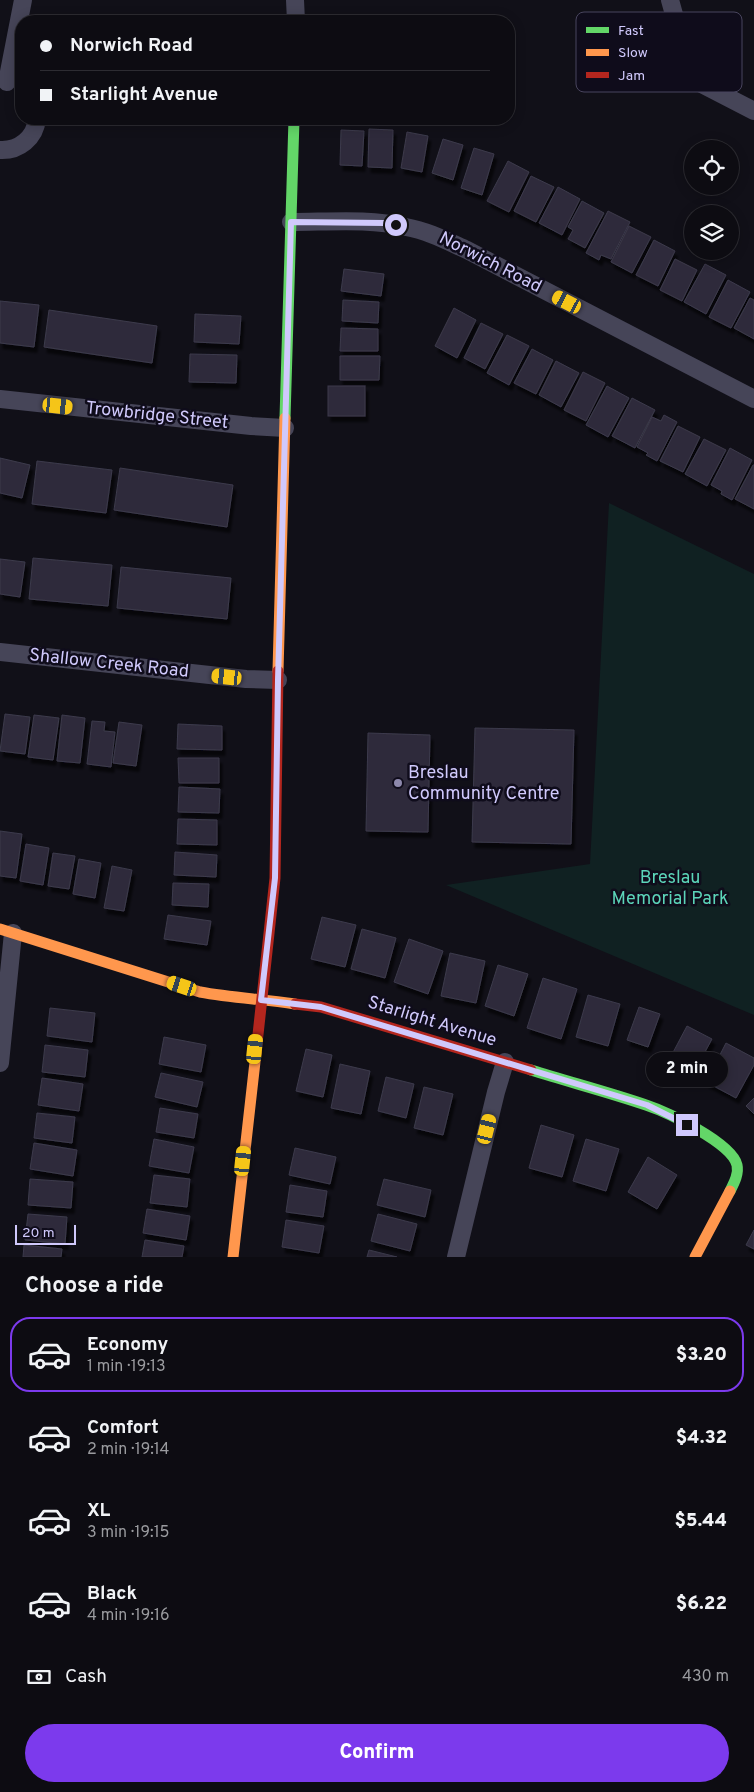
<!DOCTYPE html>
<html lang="en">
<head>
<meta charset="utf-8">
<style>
  :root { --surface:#0d0c12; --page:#16151b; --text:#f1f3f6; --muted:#9a9b9f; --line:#2d2c32; --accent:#7c3aed }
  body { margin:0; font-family:Overpass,sans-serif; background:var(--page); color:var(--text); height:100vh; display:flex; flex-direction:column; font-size:19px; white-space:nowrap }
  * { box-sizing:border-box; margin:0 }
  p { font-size:16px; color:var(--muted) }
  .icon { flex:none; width:28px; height:28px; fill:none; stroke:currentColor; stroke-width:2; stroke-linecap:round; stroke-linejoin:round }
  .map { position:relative; height:1257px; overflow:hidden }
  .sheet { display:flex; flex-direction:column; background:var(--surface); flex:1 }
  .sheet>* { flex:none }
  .top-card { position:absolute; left:15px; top:15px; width:500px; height:110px; border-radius:20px; box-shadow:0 2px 12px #0003,0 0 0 1px var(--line); display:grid; align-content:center; height:110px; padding:0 25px; background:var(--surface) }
  .buttons { position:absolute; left:684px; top:140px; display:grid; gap:10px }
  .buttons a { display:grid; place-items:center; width:55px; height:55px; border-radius:50%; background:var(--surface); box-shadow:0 2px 12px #0003,0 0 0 1px var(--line); font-size:25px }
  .scale { position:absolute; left:15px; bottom:12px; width:61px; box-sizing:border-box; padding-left:5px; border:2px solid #d0c9fc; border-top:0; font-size:14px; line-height:18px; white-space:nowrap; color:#d0c9fc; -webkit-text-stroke:4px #0f0c1b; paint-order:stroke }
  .end { position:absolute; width:22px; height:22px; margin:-11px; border:6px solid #d0c9fc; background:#111; box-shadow:0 0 0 2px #111 }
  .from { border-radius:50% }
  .bubble { position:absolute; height:35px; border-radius:18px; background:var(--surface); box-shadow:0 2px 12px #0003,0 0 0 1px var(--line); font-size:16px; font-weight:800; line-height:35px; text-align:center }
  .car { position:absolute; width:15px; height:30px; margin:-15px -8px; border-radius:6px; box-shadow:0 0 4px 1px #0007; background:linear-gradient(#f5c518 24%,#345 0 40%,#f5c518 0 76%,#345 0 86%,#f5c518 0) }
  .top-card b { display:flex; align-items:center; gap:18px; height:48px; font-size:19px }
  .top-card b+b { border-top:1px solid var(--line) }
  .top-card i { width:12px; height:12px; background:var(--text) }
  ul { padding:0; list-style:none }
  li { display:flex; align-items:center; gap:15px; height:75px; margin:0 10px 8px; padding:0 15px; border:2px solid transparent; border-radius:20px }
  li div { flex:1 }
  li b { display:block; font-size:19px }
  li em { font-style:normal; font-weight:800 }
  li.active { border-color:var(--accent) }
  li>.icon { width:45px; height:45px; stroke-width:1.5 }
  h2 { padding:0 25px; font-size:22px; line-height:60px }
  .pay { display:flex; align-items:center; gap:12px; height:55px; padding:0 25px; font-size:19px }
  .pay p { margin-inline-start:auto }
  .cta { display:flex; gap:10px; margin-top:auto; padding:10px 25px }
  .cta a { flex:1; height:58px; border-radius:30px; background:var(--accent); color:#fff; font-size:20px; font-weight:800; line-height:58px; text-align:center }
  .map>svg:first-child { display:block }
  .green { fill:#102122 }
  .building { fill:#2f2c3a; stroke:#3c3a4c; filter:url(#shadow) }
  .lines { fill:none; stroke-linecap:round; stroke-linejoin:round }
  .street { stroke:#464558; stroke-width:18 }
  .fast { stroke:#63d668; stroke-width:11 }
  .slow { stroke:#ff974d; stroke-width:11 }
  .jam { stroke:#b3261e; stroke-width:11 }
  .route { stroke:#d0c9fc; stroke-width:6 }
  .poi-dot { fill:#8d88ac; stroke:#0f0c1b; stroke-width:2 }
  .labels { text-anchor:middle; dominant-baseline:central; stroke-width:5; stroke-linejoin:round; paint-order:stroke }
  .street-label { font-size:18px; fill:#d0c9fc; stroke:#0f0c1b }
  .poi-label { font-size:18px; fill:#d0c9fc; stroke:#0f0c1b; text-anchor:start }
  .park-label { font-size:18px; fill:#5cd5b9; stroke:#0f0c1b }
  .key { fill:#0f0c1b; stroke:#49455e; stroke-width:1 }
  .key-label { font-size:14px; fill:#d0c9fc }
</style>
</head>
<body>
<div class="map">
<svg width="754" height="1257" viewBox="0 0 754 1257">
  <defs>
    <filter id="shadow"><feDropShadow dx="3" dy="5.5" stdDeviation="1" flood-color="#0009"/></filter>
  </defs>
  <rect width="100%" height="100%" fill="#111018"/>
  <path class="green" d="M609,503L754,574V1015L446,885L590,864Z"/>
  <g class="building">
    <path d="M369,129L393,130L392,168L368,167Z"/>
    <path d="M341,130L364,131L362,166L340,165Z"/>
    <path d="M407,132L428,136L422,172L401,168Z"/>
    <path d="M443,139L463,145L453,180L432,173Z"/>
    <path d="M474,148L494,154L482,195L461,188Z"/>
    <path d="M508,161L529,172L509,212L487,201Z"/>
    <path d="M531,176L554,187L536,222L514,211Z"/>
    <path d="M558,187L580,199L562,235L539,223Z"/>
    <path d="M582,201L604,213L585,248L568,239L573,230L568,227Z"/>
    <path d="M608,211L630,222L611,259L601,255L599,260L586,253Z"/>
    <path d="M629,226L651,237L632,273L611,262Z"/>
    <path d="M654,240L675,251L658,286L636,275Z"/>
    <path d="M675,259L697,270L682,301L660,290Z"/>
    <path d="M705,264L726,275L706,314L684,302Z"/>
    <path d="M344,269L384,274L381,296L341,291Z"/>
    <path d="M728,280L750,292L731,328L709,317Z"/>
    <path d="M750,298L754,300V339L734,328Z"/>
    <path d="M343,300L379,302L378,323L342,321Z"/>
    <path d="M0,301L39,305L34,347L0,343Z"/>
    <path d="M454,308L476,320L457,358L435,346Z"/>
    <path d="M49,310L157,326L152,363L44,347Z"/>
    <path d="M195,314L241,316L239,344L194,342Z"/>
    <path d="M481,323L503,334L485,369L464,358Z"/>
    <path d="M341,328L378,329V351H340Z"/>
    <path d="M507,335L529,346L509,385L487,373Z"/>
    <path d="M532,349L553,360L536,394L514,383Z"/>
    <path d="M190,354L237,355L236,383L189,382Z"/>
    <path d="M340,356H380L379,380H340Z"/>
    <path d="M556,361L579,373L561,407L539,395Z"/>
    <path d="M583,372L605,383L586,421L564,410Z"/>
    <rect x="328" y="386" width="37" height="30"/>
    <path d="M607,386L629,398L608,437L586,425Z"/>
    <path d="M632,398L655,410L635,448L612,436Z"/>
    <path d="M664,415L677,422L657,461L646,455L648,453L637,447L652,417L661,421Z"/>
    <path d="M678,426L700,437L683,472L660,461Z"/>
    <path d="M704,439L726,450L707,486L685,474Z"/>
    <path d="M730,448L752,460L732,500L721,494L722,491L711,485Z"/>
    <path d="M0,458L30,465L22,498L0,493Z"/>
    <path d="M37,461L112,470L106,513L32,504Z"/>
    <path d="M753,465H754V509L735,499Z"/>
    <path d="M120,468L233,485L227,527L114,510Z"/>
    <path d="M33,558L112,565L108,606L29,599Z"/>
    <path d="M0,559L25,562L20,597L0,594Z"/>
    <path d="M121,567L231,578L227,619L117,608Z"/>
    <path d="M5,714L30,717L25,754L0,751Z"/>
    <path d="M34,715L59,718L53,760L28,757Z"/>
    <path d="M62,715L85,718L80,763L57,761Z"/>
    <path d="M92,721L105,722L104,731L115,732L111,767L87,764Z"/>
    <path d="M119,722L142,725L136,766L113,763Z"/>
    <path d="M178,724L222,726V750L177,749Z"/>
    <path d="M475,728L574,730L571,844L472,842Z"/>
    <path d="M368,733L430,735L428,832L366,831Z"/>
    <path d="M178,758H219V783H179Z"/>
    <path d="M179,787L220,789L219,813L178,812Z"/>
    <path d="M178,819L217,820V845L177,844Z"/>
    <path d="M0,831L22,834L16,878L0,876Z"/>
    <path d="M26,844L49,848L43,885L20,881Z"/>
    <path d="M175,852L217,855L216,877L174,875Z"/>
    <path d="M53,853L75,856L69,889L48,886Z"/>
    <path d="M79,859L101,863L95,898L73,894Z"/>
    <path d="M112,866L132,870L124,911L104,908Z"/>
    <path d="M173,883L209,884L208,907L172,905Z"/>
    <path d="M168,915L211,921L207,945L164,939Z"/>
    <path d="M322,917L356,925L345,967L311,959Z"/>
    <path d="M362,929L396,938L385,978L351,969Z"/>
    <path d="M409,939L443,951L428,994L394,982Z"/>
    <path d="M450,953L485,961L476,1003L441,996Z"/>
    <path d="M498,965L528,974L514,1016L485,1006Z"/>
    <path d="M543,978L577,989L561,1039L527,1028Z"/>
    <path d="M588,995L620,1004L608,1046L576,1037Z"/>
    <path d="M639,1007L660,1014L648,1047L627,1040Z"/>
    <path d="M50,1008L95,1013L92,1042L47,1036Z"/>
    <path d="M687,1026L712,1039L693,1074L669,1060Z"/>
    <path d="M164,1037L206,1045L201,1072L159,1064Z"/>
    <path d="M726,1043L754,1058V1065L736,1098L706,1082Z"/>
    <path d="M45,1045L88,1050L85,1077L42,1072Z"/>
    <path d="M306,1049L332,1055L323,1097L296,1091Z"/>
    <path d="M340,1064L370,1071L361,1114L331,1108Z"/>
    <path d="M161,1073L203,1082L197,1107L155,1097Z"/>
    <path d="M386,1077L414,1084L406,1118L378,1111Z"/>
    <path d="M42,1078L83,1084L79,1111L38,1105Z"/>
    <path d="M424,1087L453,1094L443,1135L414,1128Z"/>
    <path d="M754,1098V1114L746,1106Z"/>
    <path d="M160,1108L198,1114L194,1138L156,1132Z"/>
    <path d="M37,1113L75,1117L72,1143L34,1138Z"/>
    <path d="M541,1125L574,1135L562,1177L529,1168Z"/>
    <path d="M154,1139L194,1147L189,1173L149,1166Z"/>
    <path d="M586,1139L619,1149L606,1191L573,1181Z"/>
    <path d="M34,1143L77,1150L73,1176L30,1169Z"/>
    <path d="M295,1148L336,1157L330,1184L289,1175Z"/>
    <path d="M648,1157L677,1175L657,1209L628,1192Z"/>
    <path d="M154,1175L190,1179L187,1207L150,1203Z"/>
    <path d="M30,1179L73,1182L71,1208L28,1205Z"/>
    <path d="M384,1179L431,1190L425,1217L377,1205Z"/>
    <path d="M290,1185L327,1191L323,1217L286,1212Z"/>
    <path d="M147,1209L190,1216L186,1240L143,1233Z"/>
    <path d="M28,1214L67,1217L65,1244L25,1240Z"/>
    <path d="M378,1214L417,1224L410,1251L371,1241Z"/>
    <path d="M286,1220L324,1226L319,1253L282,1247Z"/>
    <path d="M754,1230V1249L746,1245Z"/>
    <path d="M145,1240L184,1246L182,1257H142Z"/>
    <path d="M24,1245L62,1249L61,1257H23Z"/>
    <path d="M369,1250L397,1257H367Z"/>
  </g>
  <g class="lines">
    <g class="street">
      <path d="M295,0L296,21"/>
      <path d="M670,0L692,79L754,111"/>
      <path d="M7,82L23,0"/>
      <path d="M0,150C19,151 35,138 37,119"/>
      <path d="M291,222C329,222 369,218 406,227C428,231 447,241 467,250L754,399"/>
      <path d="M0,399L251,426L285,428"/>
      <path d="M0,652L246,679L278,680"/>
      <path d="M0,1063L13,933"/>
      <path d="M456,1257L496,1092L505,1062"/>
    </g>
    <g class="fast">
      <path d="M285,418L294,119"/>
      <path d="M531,1070C569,1082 608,1092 646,1105C667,1112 732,1143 737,1165C739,1174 734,1183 730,1191"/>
    </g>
    <g class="slow">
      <path d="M278,671L285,418"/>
      <path d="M0,929L200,992C232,998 263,999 295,1004"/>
      <path d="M233,1257L256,1053"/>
      <path d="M695,1257L730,1191"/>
    </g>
    <g class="jam">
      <path d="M295,1004L321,1007L531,1070"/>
      <path d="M256,1053L275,878L278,671"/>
    </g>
  </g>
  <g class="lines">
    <path class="route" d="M396,225L385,223L291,222L278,680L275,878L261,1000L321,1007L647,1105L687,1125"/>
  </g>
  <circle class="poi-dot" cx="398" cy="783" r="5"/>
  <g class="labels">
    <g class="street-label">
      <text transform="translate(490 263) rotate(27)">Norwich Road</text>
      <text transform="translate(157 416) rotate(6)">Trowbridge Street</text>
      <text transform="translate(109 664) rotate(6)">Shallow Creek Road</text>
      <text transform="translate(432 1022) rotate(17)">Starlight Avenue</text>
    </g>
    <g class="poi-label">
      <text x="408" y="773">Breslau<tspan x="408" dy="21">Community Centre</tspan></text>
    </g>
    <g class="park-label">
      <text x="670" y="878">Breslau<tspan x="670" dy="21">Memorial Park</tspan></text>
    </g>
  </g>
  <rect x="576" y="12" width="166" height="80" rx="8" class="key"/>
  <rect x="586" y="27" width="23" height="6" fill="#63d668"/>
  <rect x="586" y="49" width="23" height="7" fill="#ff974d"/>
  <rect x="586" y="72" width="23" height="6" fill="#b3261e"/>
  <g class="key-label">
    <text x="618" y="35">Fast</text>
    <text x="618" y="57">Slow</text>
    <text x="618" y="80">Jam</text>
  </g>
</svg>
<div class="buttons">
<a><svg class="icon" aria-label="locate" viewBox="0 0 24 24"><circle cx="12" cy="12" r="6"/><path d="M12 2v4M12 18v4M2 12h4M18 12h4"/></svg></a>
<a><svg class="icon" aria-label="layers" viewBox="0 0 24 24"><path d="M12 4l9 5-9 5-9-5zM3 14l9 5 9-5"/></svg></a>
</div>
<div class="scale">20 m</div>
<i class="end from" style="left:396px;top:225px"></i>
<i class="end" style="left:687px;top:1125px"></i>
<div class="bubble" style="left:646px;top:1052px;width:82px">2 min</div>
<i class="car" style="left:567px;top:302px;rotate:297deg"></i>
<i class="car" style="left:58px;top:406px;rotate:96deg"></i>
<i class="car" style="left:227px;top:677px;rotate:276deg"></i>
<i class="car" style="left:182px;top:986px;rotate:288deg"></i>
<i class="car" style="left:255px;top:1049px;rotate:6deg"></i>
<i class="car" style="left:487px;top:1129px;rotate:14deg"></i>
<i class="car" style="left:243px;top:1161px;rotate:6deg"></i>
<div class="top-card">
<b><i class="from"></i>Norwich Road</b>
<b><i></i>Starlight Avenue</b>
</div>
</div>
<section class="sheet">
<h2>Choose a ride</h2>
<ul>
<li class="active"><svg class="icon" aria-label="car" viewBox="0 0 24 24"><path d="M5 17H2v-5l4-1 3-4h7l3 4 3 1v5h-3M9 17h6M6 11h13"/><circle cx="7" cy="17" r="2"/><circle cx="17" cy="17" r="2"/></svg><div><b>Economy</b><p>1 min · 19:13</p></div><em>$3.20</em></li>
<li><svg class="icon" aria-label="car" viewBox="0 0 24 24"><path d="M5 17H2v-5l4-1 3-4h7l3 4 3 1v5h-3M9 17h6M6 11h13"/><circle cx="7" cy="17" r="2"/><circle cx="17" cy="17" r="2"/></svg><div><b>Comfort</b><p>2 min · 19:14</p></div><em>$4.32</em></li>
<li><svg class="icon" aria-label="car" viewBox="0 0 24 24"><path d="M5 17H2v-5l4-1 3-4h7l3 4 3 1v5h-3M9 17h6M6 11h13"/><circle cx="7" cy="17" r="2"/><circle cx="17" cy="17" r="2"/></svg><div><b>XL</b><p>3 min · 19:15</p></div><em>$5.44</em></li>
<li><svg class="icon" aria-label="car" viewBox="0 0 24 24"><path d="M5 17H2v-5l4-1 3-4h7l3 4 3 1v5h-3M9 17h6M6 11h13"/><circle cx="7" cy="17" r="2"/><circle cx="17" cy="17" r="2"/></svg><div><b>Black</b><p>4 min · 19:16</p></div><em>$6.22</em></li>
</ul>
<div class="pay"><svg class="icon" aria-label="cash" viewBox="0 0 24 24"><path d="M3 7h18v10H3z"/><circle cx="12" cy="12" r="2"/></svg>Cash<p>430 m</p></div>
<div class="cta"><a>Confirm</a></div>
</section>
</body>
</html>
